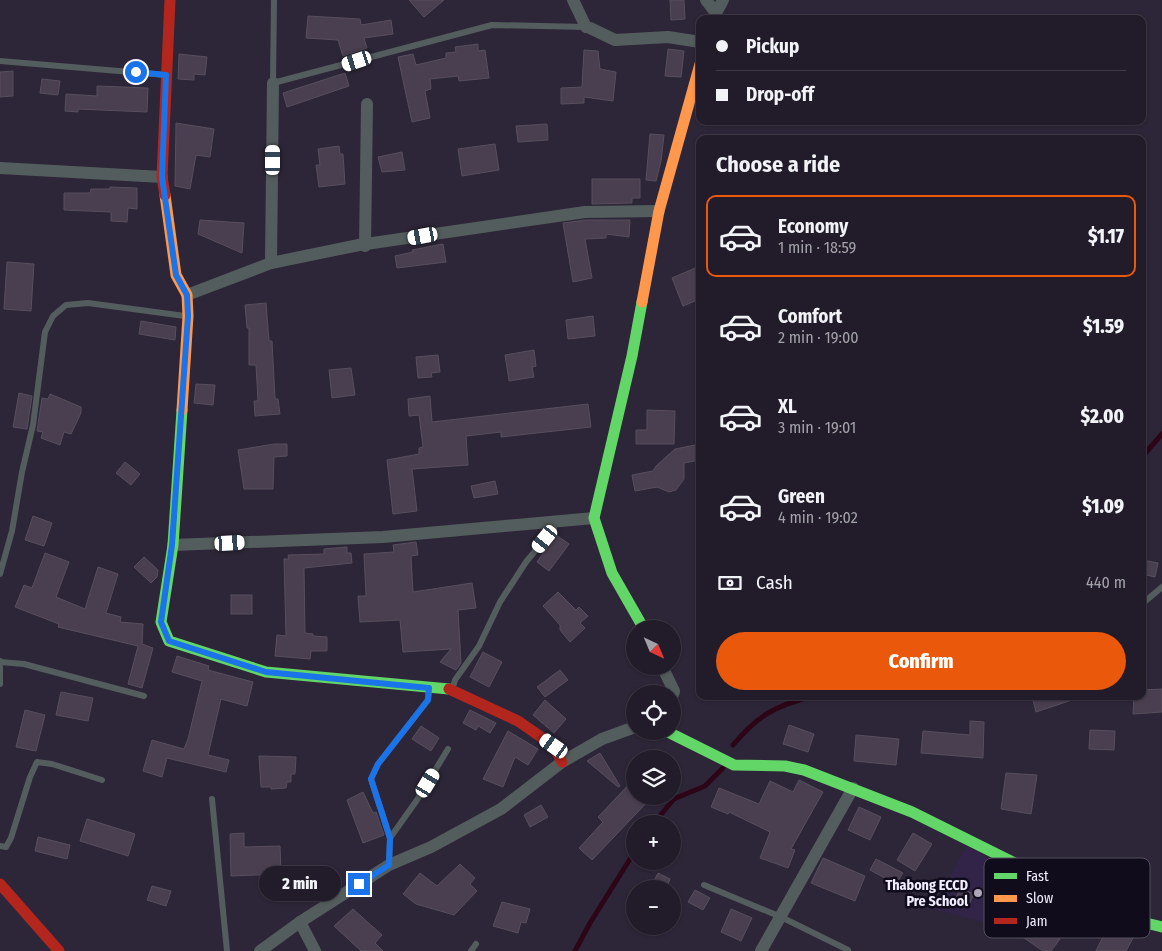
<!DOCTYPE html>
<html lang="en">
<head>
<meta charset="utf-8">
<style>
  :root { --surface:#221c2a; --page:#2a2532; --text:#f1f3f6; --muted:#a2a1a8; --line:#3f3a47; --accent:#ea580c }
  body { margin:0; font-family:"Fira Sans Condensed",sans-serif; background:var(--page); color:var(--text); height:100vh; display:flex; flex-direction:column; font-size:19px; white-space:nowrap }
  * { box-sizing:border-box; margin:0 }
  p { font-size:16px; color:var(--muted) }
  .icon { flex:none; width:28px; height:28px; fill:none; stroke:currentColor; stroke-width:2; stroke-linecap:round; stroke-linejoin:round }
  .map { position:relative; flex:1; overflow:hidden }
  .side { position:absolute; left:696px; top:135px; width:450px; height:565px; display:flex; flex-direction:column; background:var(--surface); border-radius:10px; box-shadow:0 1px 4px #0004,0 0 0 1px var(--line) }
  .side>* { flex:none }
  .banner { position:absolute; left:696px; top:15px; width:450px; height:110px; border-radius:10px; box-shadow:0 1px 4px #0004,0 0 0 1px var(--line); display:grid; align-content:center; height:110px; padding:0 20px; background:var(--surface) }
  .needle { width:32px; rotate:136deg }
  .controls { position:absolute; left:626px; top:620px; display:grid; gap:10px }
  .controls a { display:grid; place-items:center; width:55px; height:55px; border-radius:50%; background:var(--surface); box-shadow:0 1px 4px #0004,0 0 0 1px var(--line); font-size:25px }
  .end { position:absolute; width:22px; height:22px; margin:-11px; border:6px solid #1a73e8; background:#fff; box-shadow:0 0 0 2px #fff }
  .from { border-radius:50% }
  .bubble { position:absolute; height:35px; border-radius:18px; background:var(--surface); box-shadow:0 1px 4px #0004,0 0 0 1px var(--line); font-size:16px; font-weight:800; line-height:35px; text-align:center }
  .car { position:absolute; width:15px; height:30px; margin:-15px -8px; border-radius:6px; box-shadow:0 0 4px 1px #0007; background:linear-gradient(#fff 24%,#345 0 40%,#fff 0 76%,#345 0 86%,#fff 0) }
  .banner b { display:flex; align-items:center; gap:18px; height:48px; font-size:19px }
  .banner b+b { border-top:1px solid var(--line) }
  .banner i { width:12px; height:12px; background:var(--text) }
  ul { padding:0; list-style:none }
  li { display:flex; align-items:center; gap:15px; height:82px; margin:0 10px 8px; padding:0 10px; border:2px solid transparent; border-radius:10px }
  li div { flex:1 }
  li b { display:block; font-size:19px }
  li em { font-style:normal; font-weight:800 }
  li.current { border-color:var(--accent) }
  li>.icon { width:45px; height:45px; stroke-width:1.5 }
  h2 { padding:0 20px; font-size:22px; line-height:60px }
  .pay { display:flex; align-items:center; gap:12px; height:55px; padding:0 20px; font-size:19px }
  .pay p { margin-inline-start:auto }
  .cta { display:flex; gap:10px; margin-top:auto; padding:10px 20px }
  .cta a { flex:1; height:58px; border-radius:30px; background:var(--accent); color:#fff; font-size:20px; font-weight:800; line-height:58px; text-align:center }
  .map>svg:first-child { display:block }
  .built { fill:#322448 }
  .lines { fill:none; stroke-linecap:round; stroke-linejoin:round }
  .stream { stroke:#2c0517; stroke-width:5 }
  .building { fill:#4a3f50; stroke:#574f5d }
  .lane { stroke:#545d5d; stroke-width:6 }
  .street { stroke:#545d5d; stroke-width:12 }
  .fast { stroke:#63d668; stroke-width:11 }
  .slow { stroke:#ff974d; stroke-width:11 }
  .jam { stroke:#b3261e; stroke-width:11 }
  .route { stroke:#1a73e8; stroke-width:6 }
  .poi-dot { fill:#ada7b9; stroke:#110c1b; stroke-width:2 }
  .labels { text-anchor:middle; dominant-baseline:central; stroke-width:5; stroke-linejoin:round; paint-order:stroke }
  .poi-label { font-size:14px; font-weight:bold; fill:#f2edff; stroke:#110c1b; text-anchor:end }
  .key { fill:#110c1b; stroke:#54505f; stroke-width:1 }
  .key-label { font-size:14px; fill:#f2edff }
</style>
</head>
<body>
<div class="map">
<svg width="1162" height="951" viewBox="0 0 1162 951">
  <rect width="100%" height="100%" fill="#2d2638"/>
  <path class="built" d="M966,846L1023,878L995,925L933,909Z"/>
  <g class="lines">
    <g class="stream">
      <path d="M1142,457L1162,434"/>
      <path d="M733,745C758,715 775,706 813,696"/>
      <path d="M653,824L674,799L705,786L723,768"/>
      <path d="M575,951L590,923L635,851"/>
    </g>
  </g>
  <g class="building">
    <path d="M409,0H444L424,17Z"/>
    <path d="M670,0H684L685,19L671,20Z"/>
    <path d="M308,16L360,19L361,25L391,20L393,34L364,38L367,48L343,56L338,40L306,38Z"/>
    <path d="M478,44V51L485,50L489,78L459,81L458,76L430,79L431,89L425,91L430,118L412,122L398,57L413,54L416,65L446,58V53L456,52L455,47Z"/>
    <path d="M668,49L684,51L681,77L665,76Z"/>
    <path d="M584,50L598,51L600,69L616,72L613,101L584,97V103L561,104V88L582,87Z"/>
    <path d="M179,54L207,57L205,75L194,74V80L178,79Z"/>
    <path d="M13,71V96L0,97V72Z"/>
    <path d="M345,73L349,86L287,107L283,93Z"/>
    <path d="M42,79L60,81L58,95L40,93Z"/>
    <path d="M97,86L148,88L147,112L78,109V112L65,111L66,94L97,96Z"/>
    <path d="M176,123L214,129L210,157L196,155L190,189L175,186Z"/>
    <path d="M547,124L548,140L518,142L516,126Z"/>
    <path d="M650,134L664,135L661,161L656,181L646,180Z"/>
    <path d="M495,144L499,170L462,176L458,149Z"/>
    <path d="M339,146L340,154H343L345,184L319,187L316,165H320L318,149Z"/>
    <path d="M402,152L405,170L382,172L378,157Z"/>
    <path d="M592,179H640V198H632V203L592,204Z"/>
    <path d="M110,187L137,188V209L128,208L127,222L111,221V212L64,210V193H90L91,189H110Z"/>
    <path d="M200,220L244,223L242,253L198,234Z"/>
    <path d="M586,220H630L629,237L606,234V238L585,239L592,278L573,282L563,223Z"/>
    <path d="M443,244L446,262L397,268L395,256L413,252L412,250Z"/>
    <path d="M7,262L34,264L31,311L4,309Z"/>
    <path d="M700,266V299L683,306L672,278Z"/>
    <path d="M266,303L269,341H272L275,399H278L280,414L255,416L254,401H258L256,365H249V328H247L245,305Z"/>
    <path d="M593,316L595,336L568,339L566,320Z"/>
    <path d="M141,321L176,327L175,340L139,334Z"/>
    <path d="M534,350L536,366L532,367L534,377L509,381L505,355Z"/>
    <path d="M438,355L440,372L431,373L432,377L418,378L416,357Z"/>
    <path d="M351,368L355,395L332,398L329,370Z"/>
    <path d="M196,384L215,385L213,405L194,403Z"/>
    <path d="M19,393L32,396L27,429L13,427Z"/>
    <path d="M50,394L81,407V413L71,434L64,432L60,445L41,438L43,432L37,431L42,398L48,399Z"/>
    <path d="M430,396L432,422L588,404L591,427L501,437V432L466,436L468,465L412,469L417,511L393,514L387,460L419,454V448L423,447L419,415L409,416L408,399Z"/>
    <path d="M647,410L675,411L674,444H636V430H647Z"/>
    <path d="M274,444H287V456L274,457L273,489H244L238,450Z"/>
    <path d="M700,444V460L684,463V479L676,490L669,492L657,487L635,491L632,475L653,471L656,466L675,449Z"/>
    <path d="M125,462L140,474L131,485L116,473Z"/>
    <path d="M495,481L498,494L474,498L471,486Z"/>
    <path d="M33,516L52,523L44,546L25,540Z"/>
    <path d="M556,535L569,544L549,571L537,562Z"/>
    <path d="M416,542L418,555L411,556L413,592L472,583L476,608L458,610L461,663L456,670L440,662L451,649L403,652L400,620L360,622L358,596H366L364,554L394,552L393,545Z"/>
    <path d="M347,547V553H351L352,563L304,568L305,633L313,634V636L327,637V651H311L310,659L275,656L277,635L286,636L284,559H289L288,555L324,554V549Z"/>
    <path d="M45,553L69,562L56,597L85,609L98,567L118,574L106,613L121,617L120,622L143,624L142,644L153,648L142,688L128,684L138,646L58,627L59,624L15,607L24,585L32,588Z"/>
    <path d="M144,557L158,570L157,577L151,583L134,567Z"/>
    <path d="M1142,560L1158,563L1155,577L1142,574Z"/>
    <path d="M558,592L576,610L579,607L588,616L580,623L585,628L570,642L560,630V625L543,606Z"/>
    <rect x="231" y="595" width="21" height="19"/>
    <path d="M483,652L502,662L489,687L470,677Z"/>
    <path d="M177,656L209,666L208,670L253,682L247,706L221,699L208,755L229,760L226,772L167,758L162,777L143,771L152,740L184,749L188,739L202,681L172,672Z"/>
    <path d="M560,670L568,680L545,697L537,687Z"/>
    <path d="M1162,689V712L1133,714L1134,696H1142V690Z"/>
    <path d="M61,692L93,698L88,721L56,715Z"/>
    <path d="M1032,696H1075V699L1036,712Z"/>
    <path d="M545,700L566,719L554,733L533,715Z"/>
    <path d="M25,710L45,715L36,751L16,747Z"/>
    <path d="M470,710L496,723L490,733L478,726L476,730L463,723Z"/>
    <path d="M970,721L984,722L983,758L921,753L923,731L970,735Z"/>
    <path d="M789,725L814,734L808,752L783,744Z"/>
    <path d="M421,726L439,738L431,751L412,739Z"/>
    <path d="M1090,730L1115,731L1114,750L1089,749Z"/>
    <path d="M508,731L538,749L528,765L515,757L503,787L483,779Z"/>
    <path d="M856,735L899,739L896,765L854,761Z"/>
    <path d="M600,753L620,786L618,787L587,761Z"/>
    <path d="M259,756L296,757L295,774H291V782H287L286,788L271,789V787H261Z"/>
    <path d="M1006,773L1037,775L1031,814L1001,809Z"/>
    <path d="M635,778V796H653L592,860L579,848L603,822L598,817Z"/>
    <path d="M799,780L823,792L791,849L795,850L788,868L760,858L770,832L729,812L728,814L711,807L719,788L759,804L770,781L793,792Z"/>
    <path d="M363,792L373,813L376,812L384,835L363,843L347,800Z"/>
    <path d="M541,805L548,817L530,827L524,815Z"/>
    <path d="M859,807L881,817L870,840L848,830Z"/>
    <path d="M87,819L135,834L128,856L80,841Z"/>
    <path d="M244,833V847L280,846L281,874L231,876L230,834Z"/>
    <path d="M913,833L932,844L915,871L897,860Z"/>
    <path d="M38,837L70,845L67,859L35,851Z"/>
    <path d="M823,858L865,876L855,901L811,883Z"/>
    <path d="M876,859L903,873L896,884L870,870Z"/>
    <path d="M460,864L475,878L470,884L477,891L454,915L416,904L403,894L420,873L437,886Z"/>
    <path d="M658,873L670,879L666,889H650Z"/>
    <path d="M152,886L171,891L166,906L147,900Z"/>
    <path d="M960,888L974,894L967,908L954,903Z"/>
    <path d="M695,890L710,898L703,910L688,902Z"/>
    <path d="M502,902L530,909L526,923L521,922L518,933L493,926Z"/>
    <path d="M353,909L382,935L375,943L383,951H361L334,926Z"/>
    <path d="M731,909L752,918L741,941L721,932Z"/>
    <path d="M1026,915L1060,939L1051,951H1043L1014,931Z"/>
    <path d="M1109,924L1134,936L1126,951H1096Z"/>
  </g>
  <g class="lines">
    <g class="lane">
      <path d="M274,0L273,83L492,25L586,27"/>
      <path d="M0,61L166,75"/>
      <path d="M0,574L12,531L22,472L33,425L45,332L53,316L66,305L88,303L185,316"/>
      <path d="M1142,604L1162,587"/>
      <path d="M0,661V684"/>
      <path d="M0,662L24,664L144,696"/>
      <path d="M453,687L455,680L479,646L500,602L526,562L554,528L549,523"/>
      <path d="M212,799L227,951"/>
      <path d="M390,838L417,800L448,749"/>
      <path d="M0,846L6,847L11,838L30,777L37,762L52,764L102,780"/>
      <path d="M389,865L390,838L371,779L378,764L428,700L429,689"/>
      <path d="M704,885L781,917L848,950"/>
      <path d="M1000,904L1022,868"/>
      <path d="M471,951L476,944"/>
    </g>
    <g class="street">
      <path d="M573,0L586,27"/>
      <path d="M706,0L715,12"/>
      <path d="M713,19L723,0"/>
      <path d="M590,28L615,40L668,37L700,42"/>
      <path d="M0,168L162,177"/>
      <path d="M365,246L367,104"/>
      <path d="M271,263L273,83"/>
      <path d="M187,295L271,263L359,245L585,212L659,211"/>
      <path d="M173,545L383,537L594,518"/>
      <path d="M662,666L674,691L672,697"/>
      <path d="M300,922L315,951"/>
      <path d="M260,951L300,922L389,865L431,847L501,809L562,762L602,739L635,727"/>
      <path d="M761,951L853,788"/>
    </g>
    <g class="fast">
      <path d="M642,302L632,356L594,518L612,573L644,629"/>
      <path d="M182,410L173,545L161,622L169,641L266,672L449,689"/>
      <path d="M666,731L734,765L785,766L804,770L912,812L1023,867L1146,923L1162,927"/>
    </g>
    <g class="slow">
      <path d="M165,195L176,275L187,295L188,316L182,410"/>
      <path d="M642,302L659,211L700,64"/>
    </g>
    <g class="jam">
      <path d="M165,195L162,177L170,0"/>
      <path d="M449,689L518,721L554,746L562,762"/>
      <path d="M0,884L59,951"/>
    </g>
  </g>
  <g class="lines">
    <path class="route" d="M136,72L166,75L162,177L176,275L187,295L188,316L172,545L161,622L169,641L266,672L429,688L428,700L378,764L371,779L390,838L389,865L359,884"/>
  </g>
  <circle class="poi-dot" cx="978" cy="893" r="5"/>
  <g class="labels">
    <g class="poi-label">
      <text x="968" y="885">Thabong ECCD<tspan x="968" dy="16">Pre School</tspan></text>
    </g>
  </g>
  <rect x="984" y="858" width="166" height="80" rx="8" class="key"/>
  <rect x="994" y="873" width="23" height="6" fill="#63d668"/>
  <rect x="994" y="895" width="23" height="7" fill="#ff974d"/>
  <rect x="994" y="918" width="23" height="6" fill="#b3261e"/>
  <g class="key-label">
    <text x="1026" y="881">Fast</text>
    <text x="1026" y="903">Slow</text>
    <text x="1026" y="926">Jam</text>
  </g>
</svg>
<div class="controls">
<a><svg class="needle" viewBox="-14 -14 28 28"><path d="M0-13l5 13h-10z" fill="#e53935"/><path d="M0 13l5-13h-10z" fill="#a2a1a8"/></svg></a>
<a><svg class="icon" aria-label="locate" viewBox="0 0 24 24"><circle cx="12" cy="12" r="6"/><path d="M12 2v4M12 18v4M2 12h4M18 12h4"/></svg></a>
<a><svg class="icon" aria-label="layers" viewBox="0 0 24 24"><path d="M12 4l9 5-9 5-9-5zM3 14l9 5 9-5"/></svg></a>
<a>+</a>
<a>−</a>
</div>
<i class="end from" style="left:136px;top:72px"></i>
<i class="end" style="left:359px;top:884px"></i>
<div class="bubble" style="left:259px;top:866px;width:82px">2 min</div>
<i class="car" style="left:357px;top:61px;rotate:252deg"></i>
<i class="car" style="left:273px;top:160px;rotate:0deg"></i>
<i class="car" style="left:423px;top:236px;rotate:260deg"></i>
<i class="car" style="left:545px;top:539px;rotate:219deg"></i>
<i class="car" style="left:230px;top:543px;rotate:87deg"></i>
<i class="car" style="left:554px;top:746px;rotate:305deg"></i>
<i class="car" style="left:428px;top:783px;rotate:31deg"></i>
<div class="banner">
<b><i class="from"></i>Pickup</b>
<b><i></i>Drop-off</b>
</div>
<section class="side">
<h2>Choose a ride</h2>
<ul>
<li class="current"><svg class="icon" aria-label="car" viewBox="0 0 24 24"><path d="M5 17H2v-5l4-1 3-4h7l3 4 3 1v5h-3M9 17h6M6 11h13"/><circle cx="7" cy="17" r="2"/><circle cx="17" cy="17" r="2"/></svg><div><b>Economy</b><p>1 min · 18:59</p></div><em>$1.17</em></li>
<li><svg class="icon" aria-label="car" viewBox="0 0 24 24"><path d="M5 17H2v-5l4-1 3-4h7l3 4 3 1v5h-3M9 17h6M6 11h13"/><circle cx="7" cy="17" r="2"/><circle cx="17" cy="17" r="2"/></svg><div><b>Comfort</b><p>2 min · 19:00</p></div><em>$1.59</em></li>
<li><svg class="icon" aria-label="car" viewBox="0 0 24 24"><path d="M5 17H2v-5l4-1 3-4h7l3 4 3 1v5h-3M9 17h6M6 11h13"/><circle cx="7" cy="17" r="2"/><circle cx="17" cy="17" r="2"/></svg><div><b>XL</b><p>3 min · 19:01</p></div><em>$2.00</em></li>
<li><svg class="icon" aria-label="car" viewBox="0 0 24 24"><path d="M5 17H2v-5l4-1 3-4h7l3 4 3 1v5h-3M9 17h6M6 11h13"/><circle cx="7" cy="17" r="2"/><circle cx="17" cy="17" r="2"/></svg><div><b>Green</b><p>4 min · 19:02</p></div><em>$1.09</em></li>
</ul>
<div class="pay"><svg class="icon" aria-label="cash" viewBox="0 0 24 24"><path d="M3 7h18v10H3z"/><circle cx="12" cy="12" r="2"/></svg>Cash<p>440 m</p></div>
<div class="cta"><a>Confirm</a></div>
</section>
</div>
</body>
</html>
